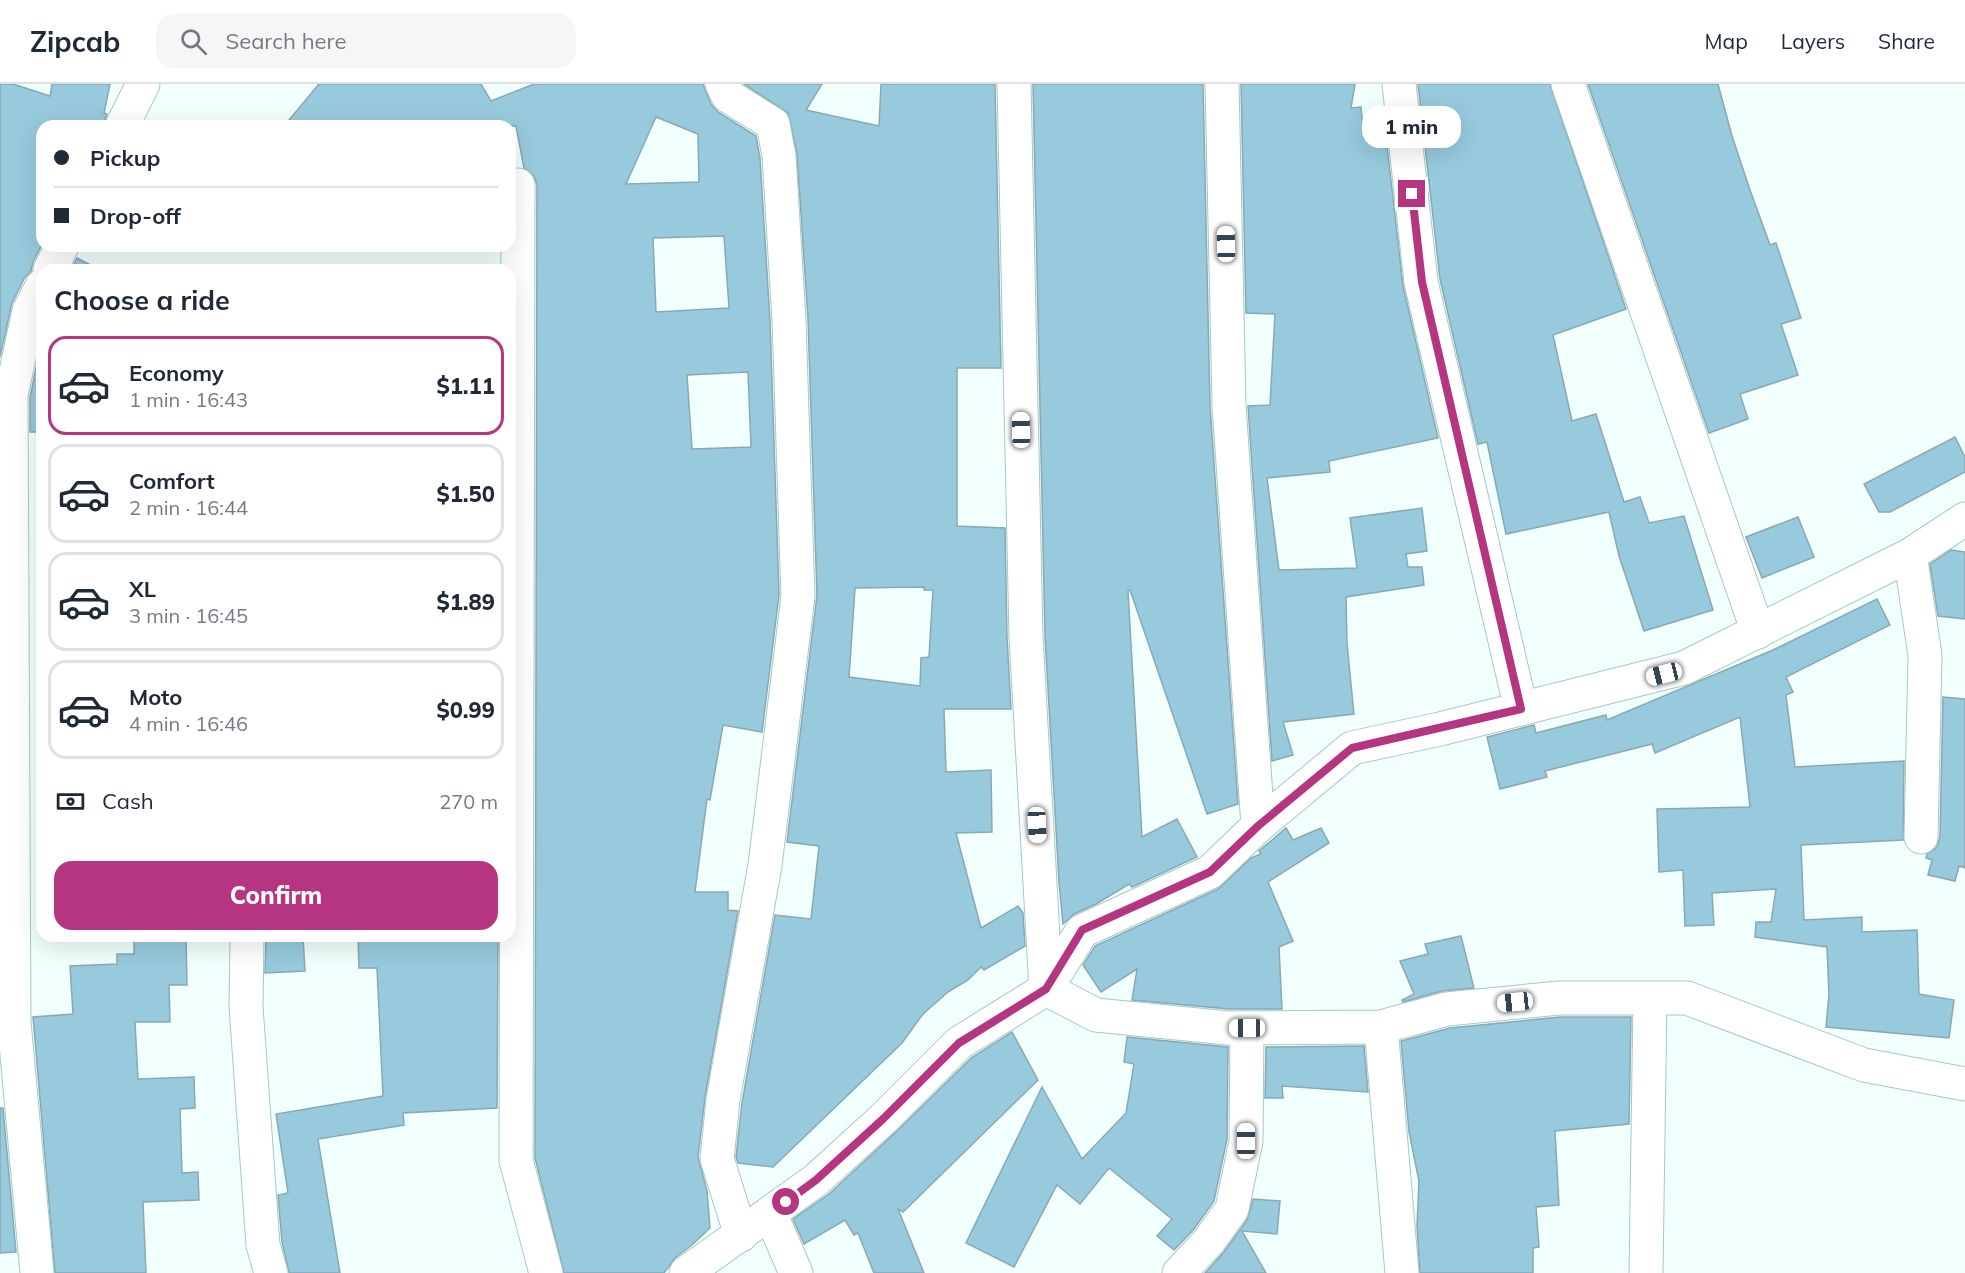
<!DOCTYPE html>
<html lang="en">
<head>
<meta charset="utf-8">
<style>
  :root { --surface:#fff; --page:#f6f6f7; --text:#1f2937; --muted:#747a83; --line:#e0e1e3; --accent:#b53581 }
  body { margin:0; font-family:Mulish,sans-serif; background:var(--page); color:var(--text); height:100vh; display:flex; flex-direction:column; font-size:22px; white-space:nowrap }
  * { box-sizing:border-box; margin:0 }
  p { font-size:20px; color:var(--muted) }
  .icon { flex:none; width:33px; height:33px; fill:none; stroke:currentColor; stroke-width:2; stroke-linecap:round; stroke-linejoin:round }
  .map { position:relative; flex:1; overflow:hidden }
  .details { position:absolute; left:36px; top:180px; width:480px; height:678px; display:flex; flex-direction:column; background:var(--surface); border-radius:18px; box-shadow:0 6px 24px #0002 }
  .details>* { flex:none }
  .top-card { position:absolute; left:36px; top:36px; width:480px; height:132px; border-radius:18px; box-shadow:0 6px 24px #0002; display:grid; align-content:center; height:132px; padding:0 18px; background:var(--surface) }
  .end { position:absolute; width:27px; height:27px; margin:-14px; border:8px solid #b53581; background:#fff; box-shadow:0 0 0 3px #fff }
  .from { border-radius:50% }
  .bubble { position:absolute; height:42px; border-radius:18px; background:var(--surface); box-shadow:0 6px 24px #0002; font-size:20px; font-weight:800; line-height:42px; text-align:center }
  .car { position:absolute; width:18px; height:36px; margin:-18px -9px; border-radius:8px; box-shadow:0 0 4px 2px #0007; background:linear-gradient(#fff 24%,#345 0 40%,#fff 0 76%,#345 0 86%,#fff 0) }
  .top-card b { display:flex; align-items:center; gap:21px; height:57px; font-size:22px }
  .top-card b+b { border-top:2px solid var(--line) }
  .top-card i { width:15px; height:15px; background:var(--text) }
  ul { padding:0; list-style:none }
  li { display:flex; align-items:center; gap:18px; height:99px; margin:0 12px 9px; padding:0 6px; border:3px solid var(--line); border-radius:18px }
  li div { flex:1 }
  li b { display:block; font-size:22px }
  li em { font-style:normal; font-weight:800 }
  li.current { border-color:var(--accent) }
  li>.icon { width:54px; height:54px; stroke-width:1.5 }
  h2 { padding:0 18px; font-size:27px; line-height:72px }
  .pay { display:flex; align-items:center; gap:15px; height:66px; padding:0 18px; font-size:22px }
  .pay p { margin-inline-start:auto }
  .cta { display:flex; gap:12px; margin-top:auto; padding:12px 18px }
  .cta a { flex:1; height:69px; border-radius:18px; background:var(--accent); color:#fff; font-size:24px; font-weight:800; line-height:69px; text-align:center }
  header { display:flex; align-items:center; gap:36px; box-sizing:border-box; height:84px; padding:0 30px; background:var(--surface); border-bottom:2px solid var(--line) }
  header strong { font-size:28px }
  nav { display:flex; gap:33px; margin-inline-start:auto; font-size:21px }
  .search { width:420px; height:54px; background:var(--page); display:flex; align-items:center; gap:15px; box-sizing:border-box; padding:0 21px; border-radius:18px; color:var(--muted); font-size:22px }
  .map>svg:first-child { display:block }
  .building { fill:#97cadc; stroke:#89a8b3; stroke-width:1.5; fill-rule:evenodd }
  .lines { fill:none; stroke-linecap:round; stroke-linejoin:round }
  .minor-casing { stroke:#a6c8c5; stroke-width:35 }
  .minor { stroke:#fff; stroke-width:33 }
  .route { stroke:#b53581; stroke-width:8 }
</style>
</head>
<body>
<header>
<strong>Zipcab</strong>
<div class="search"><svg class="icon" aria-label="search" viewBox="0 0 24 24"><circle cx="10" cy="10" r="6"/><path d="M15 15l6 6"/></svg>Search here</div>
<nav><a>Map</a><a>Layers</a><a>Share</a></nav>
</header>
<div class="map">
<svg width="1965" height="1189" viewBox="0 0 1965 1189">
  <rect width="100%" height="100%" fill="#f1fffd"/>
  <g class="building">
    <path d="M0,0H13L50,12L52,0H110L104,29L107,30L103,42H42V160L33,178L31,187L25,193L12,219L0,273Z"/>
    <path d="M319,0H481L491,17L534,0H703L711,20L718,28L756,52L760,74L770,237L779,511L762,648L723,641L710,716L707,715L695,808H728V826L738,827L705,1013L698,1073L707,1107L710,1144L692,1161L675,1174L664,1189H564L535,1074L537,101L534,92L524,84L516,42H284ZM656,33L698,50L699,98L626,100ZM724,152L729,224L656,228L653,154ZM748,288L751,363L692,365L687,291Z"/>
    <path d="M744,0H822L806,26L879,42L881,0H995L1001,284H957V442L1005,444L1007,553L1011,625H944L946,688L991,686L992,748L956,749L981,844L1018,822L1023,829L1025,862L984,886L981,883L968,896L948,908L923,930L902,959L773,1083L738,1079L736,1073L742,1019L775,831L811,835L819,762L787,758L817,511L808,235L797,69L788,29ZM924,503V506H933L929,573L921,574L920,602L849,593L855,504Z"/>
    <path d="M1033,0H1203L1210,322L1238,720L1207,730L1130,506L1128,507L1142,753L1177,735L1197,773L1132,803L1129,800L1096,820L1074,830L1063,840L1059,798L1045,552Z"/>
    <path d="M1241,0H1355L1351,24L1361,23L1364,55L1386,53L1403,202L1438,354L1329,377L1330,388L1267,394L1279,486L1357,484L1350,434L1422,424L1427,467L1406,470L1408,483H1422L1424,501L1346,513L1347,560L1354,630L1283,638L1293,671L1272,677L1248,322L1270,321L1275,230L1246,229Z"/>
    <path d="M1418,0H1550L1626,225L1553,251L1572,337L1596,330L1624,418L1640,413L1649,439L1684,432L1713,526L1644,547L1619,472L1609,428L1506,450L1487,358L1478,360L1440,195Z"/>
    <path d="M1588,0H1718L1732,52L1750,106L1770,161L1776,159L1801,234L1781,240L1798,291L1740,310L1748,335L1709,349Z"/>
    <path d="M77,174L100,186H71Z"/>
    <path d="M42,256V348H30V313Z"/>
    <path d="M1955,353L1965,373V388L1890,428H1879L1864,400Z"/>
    <path d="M1798,433L1814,473L1762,494L1746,453Z"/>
    <path d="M1951,466L1965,468V535L1938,532L1930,480Z"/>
    <path d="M1877,515L1890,541L1786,593L1793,608L1786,611L1795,683L1904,677L1903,756L1801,761L1804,836L1862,833V848L1917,846L1919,910L1954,916L1949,954L1826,943L1829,911L1827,863L1755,853L1756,838H1771L1776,805L1712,809L1714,841L1685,842L1683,786L1659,788L1657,725L1750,723L1740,633L1655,669L1652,660L1545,687L1547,693L1500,705L1487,653L1534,641L1536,649L1606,631L1607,636L1773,566Z"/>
    <path d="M1943,613L1965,615V784L1959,782L1955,797L1928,791L1932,776L1926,774L1927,770L1937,763L1940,753Z"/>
    <path d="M1286,744L1293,756L1321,744L1329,759L1268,798L1293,857L1279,863L1282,925H1229L1132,916L1137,885L1101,908L1083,881L1095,862L1218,805L1251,774L1261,770L1259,767Z"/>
    <path d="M134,852H186L187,901H169L170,938H135L138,995L194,993L195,1024L180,1025L182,1089L198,1088L199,1116L143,1118L146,1189H55L33,933L73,930L70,882L117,880V870H134Z"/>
    <path d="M266,852H303L305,887L265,889Z"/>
    <path d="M358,852H498L497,1024L403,1029L404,1041L318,1055L340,1189H289L282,1158L278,1111L288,1109L276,1030L383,1012L377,884H359Z"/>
    <path d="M1461,852L1474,904L1442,907L1403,918L1402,916L1414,910L1400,877L1428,870L1425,860Z"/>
    <path d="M1560,933H1631L1629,1040L1555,1047L1559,1121L1536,1123L1539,1163L1533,1164V1189H1420L1417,1142L1419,1097L1409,1048L1401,957L1450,944Z"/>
    <path d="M1012,948L1038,996L903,1128L898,1125L924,1189H874L858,1149L854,1151L845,1136L804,1160L793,1135L829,1110L896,1048L971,974Z"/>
    <path d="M1127,953L1228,963L1227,1055L1214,1117L1194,1145L1174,1166L1157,1152L1172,1135L1109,1084L1080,1120L1057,1101L1014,1183L966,1159L1042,1003L1082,1075L1126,1029L1134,980L1124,978Z"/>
    <path d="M1364,962L1368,1008L1282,1002L1283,1014H1265L1266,963Z"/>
    <path d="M0,1024H3L16,1168L0,1169Z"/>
    <path d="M1253,1115L1280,1117L1277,1150L1242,1147L1266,1189H1205L1224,1168L1247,1136Z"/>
  </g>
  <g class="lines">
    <g class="minor-casing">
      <g id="minor">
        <path d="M722,0L728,12L773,40L779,72L789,236L798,512L765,781L723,1016L717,1075L741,1151"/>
        <path d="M1014,0L1026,553L1046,905L1096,931L1228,944L1381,943L1447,925L1559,914H1687L1864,981L1965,1000"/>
        <path d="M1222,0L1229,321L1258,742"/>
        <path d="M1399,0L1421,198L1521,625"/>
        <path d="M1568,0L1758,548"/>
        <path d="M122,42L143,0"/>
        <path d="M518,101L516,1076L546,1189"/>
        <path d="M50,186L62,162"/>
        <path d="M1910,471L1925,571L1921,753"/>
        <path d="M247,852L246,923L263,1161L271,1189"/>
        <path d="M1381,943L1402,1189"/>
        <path d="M770,1129L796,1189"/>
        <path d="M37,1189L14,938L11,311L29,227L42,202"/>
        <path d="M686,1189L816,1096L883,1035L959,959L1046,905L1082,847L1210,788L1258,742L1352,664L1440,645L1684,584L1910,471L1965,435"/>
        <path d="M1179,1189L1209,1157L1232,1125L1246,1057L1247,944"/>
        <path d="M1646,1189L1650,915"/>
      </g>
    </g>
    <use href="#minor" class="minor"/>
  </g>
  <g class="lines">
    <path class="route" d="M786,1118L816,1096L883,1035L959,959L1046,905L1082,846L1210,788L1258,742L1352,664L1521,625L1422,198L1412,110"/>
  </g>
</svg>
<i class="end from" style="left:786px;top:1118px"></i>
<i class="end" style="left:1412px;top:110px"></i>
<div class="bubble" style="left:1362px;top:22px;width:99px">1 min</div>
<i class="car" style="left:1226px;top:160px;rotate:359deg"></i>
<i class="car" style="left:1021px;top:346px;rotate:359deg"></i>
<i class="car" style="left:1664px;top:590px;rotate:256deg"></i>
<i class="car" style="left:1037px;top:741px;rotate:177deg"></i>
<i class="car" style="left:1515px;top:918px;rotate:264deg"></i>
<i class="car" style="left:1247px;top:944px;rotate:270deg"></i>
<i class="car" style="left:1246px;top:1057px;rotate:0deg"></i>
<div class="top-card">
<b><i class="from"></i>Pickup</b>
<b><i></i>Drop-off</b>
</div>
<section class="details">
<h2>Choose a ride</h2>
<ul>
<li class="current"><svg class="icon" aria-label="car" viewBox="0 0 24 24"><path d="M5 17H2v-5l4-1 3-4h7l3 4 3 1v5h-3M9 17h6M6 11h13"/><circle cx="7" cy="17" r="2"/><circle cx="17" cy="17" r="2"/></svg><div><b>Economy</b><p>1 min · 16:43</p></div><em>$1.11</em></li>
<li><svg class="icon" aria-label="car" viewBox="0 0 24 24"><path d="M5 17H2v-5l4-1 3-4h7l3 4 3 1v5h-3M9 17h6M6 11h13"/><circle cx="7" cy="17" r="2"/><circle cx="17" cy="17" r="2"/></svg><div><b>Comfort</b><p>2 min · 16:44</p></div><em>$1.50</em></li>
<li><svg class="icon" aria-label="car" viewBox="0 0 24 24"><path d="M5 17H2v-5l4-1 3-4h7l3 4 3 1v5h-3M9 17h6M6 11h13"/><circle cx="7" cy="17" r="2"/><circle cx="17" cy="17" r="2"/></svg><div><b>XL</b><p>3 min · 16:45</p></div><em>$1.89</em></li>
<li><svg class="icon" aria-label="car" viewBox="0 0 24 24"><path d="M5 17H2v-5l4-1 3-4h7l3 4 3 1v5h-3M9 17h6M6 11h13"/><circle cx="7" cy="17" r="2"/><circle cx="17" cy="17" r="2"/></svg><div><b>Moto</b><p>4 min · 16:46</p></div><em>$0.99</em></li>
</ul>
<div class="pay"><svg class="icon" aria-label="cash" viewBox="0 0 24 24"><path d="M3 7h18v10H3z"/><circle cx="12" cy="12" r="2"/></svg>Cash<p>270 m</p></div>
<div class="cta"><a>Confirm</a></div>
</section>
</div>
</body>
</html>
